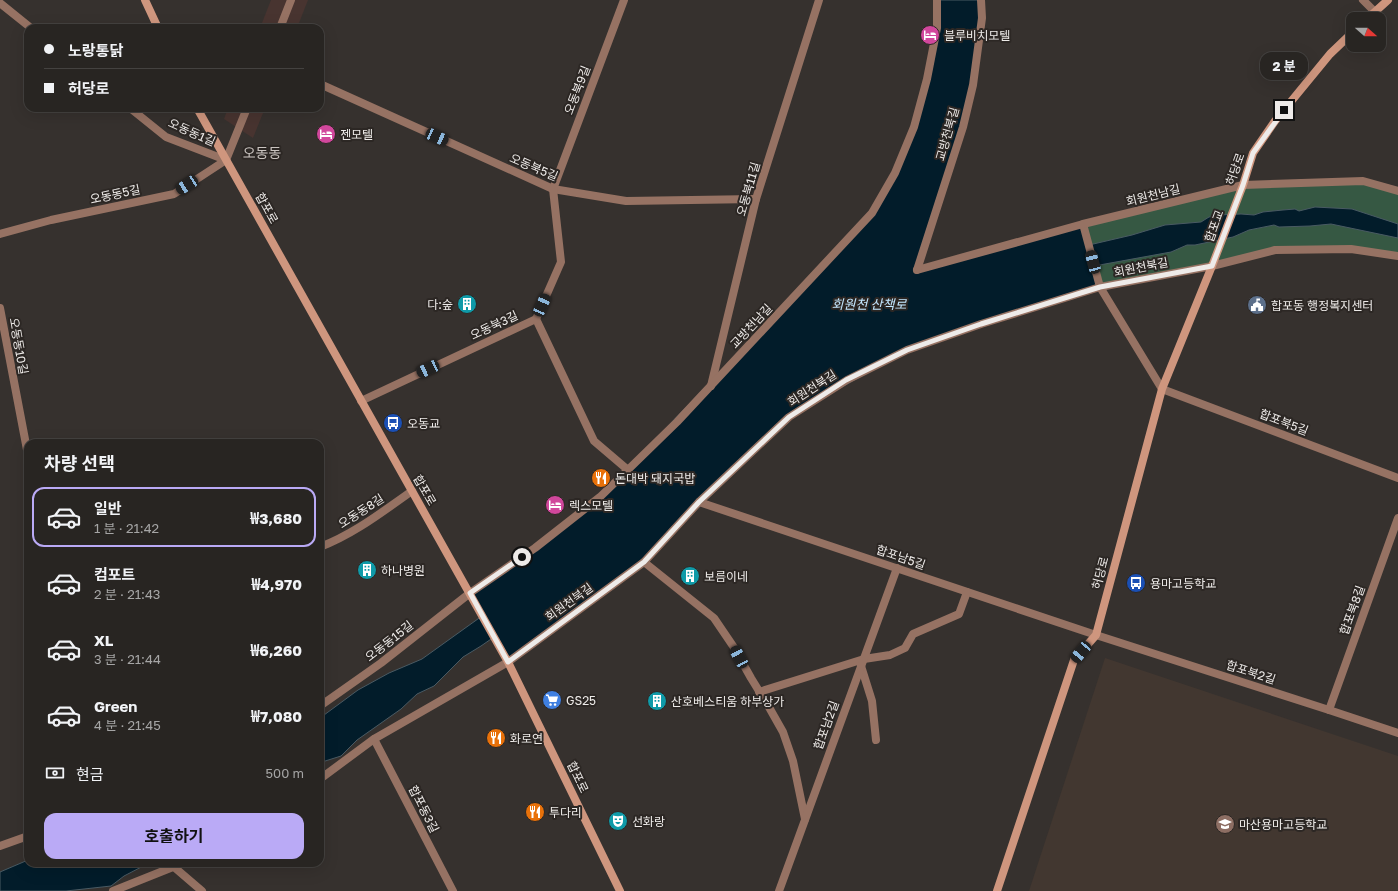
<!DOCTYPE html>
<html lang="ko">
<head>
<meta charset="utf-8">
<style>
  :root { --surface:#282522; --page:#34312f; --text:#f1f3f6; --muted:#a5a5a5; --line:#444240; --accent:#baaaf6 }
  body { margin:0; font-family:"Golos Text","Noto Sans KR",sans-serif; background:var(--page); color:var(--text); height:100vh; display:flex; flex-direction:column; font-size:15px; white-space:nowrap }
  * { box-sizing:border-box; margin:0 }
  p { font-size:13px; color:var(--muted) }
  .icon { flex:none; width:22px; height:22px; fill:none; stroke:currentColor; stroke-width:2; stroke-linecap:round; stroke-linejoin:round }
  .map { position:relative; flex:1; overflow:hidden }
  .panel { position:absolute; left:24px; top:439px; width:300px; height:428px; display:flex; flex-direction:column; background:var(--surface); border-radius:12px; box-shadow:0 4px 16px #0002,0 0 0 1px var(--line) }
  .panel>* { flex:none }
  .hud { position:absolute; left:24px; top:24px; width:300px; height:88px; border-radius:12px; box-shadow:0 4px 16px #0002,0 0 0 1px var(--line); display:grid; align-content:center; height:88px; padding:0 20px; background:var(--surface) }
  .needle { width:26px; rotate:111deg }
  .tools { position:absolute; left:1346px; top:12px; display:grid; gap:8px }
  .tools a { display:grid; place-items:center; width:40px; height:40px; border-radius:8px; background:var(--surface); box-shadow:0 4px 16px #0002,0 0 0 1px var(--line); font-size:20px }
  .end { position:absolute; width:18px; height:18px; margin:-9px; border:5px solid #eeebe9; background:#111; box-shadow:0 0 0 2px #111 }
  .from { border-radius:50% }
  .bubble { position:absolute; height:28px; border-radius:12px; background:var(--surface); box-shadow:0 4px 16px #0002,0 0 0 1px var(--line); font-size:13px; font-weight:700; line-height:28px; text-align:center }
  .car { position:absolute; width:12px; height:24px; margin:-12px -6px; border-radius:5px; box-shadow:0 0 3px 1px #0007; background:linear-gradient(#222 24%,#8ab4d8 0 40%,#222 0 76%,#8ab4d8 0 86%,#222 0) }
  .hud b { display:flex; align-items:center; gap:14px; height:38px; font-size:15px }
  .hud b+b { border-top:1px solid var(--line) }
  .hud i { width:10px; height:10px; background:var(--text) }
  ul { padding:0; list-style:none }
  li { display:flex; align-items:center; gap:12px; height:60px; margin:0 8px 6px; padding:0 12px; border:2px solid transparent; border-radius:12px }
  li div { flex:1 }
  li b { display:block; font-size:15px }
  li em { font-style:normal; font-weight:700 }
  li.current { border-color:var(--accent) }
  li>.icon { width:36px; height:36px; stroke-width:1.5 }
  h2 { padding:0 20px; font-size:18px; line-height:48px }
  .pay { display:flex; align-items:center; gap:10px; height:44px; padding:0 20px; font-size:15px }
  .pay p { margin-inline-start:auto }
  .action { display:flex; gap:8px; margin-top:auto; padding:8px 20px }
  .action a { flex:1; height:46px; border-radius:12px; background:var(--accent); color:#111; font-size:16px; font-weight:700; line-height:46px; text-align:center }
  .map>svg:first-child { display:block }
  .commercial { fill:#483430 }
  .built { fill:#423730 }
  .green { fill:#365843 }
  .water { fill:#021c2a; stroke:#495a63 }
  .lines { fill:none; stroke-linecap:round; stroke-linejoin:round }
  .street { stroke:#967263; stroke-width:8 }
  .secondary { stroke:#cf967e; stroke-width:8 }
  .route { stroke:#eeebe9; stroke-width:5 }
  .labels { text-anchor:middle; dominant-baseline:central; stroke-width:4; stroke-linejoin:round; paint-order:stroke }
  .poi-label { font-size:12px; fill:#eeebe9; stroke:#2c2724; text-anchor:start }
  .street-label { font-size:12px; fill:#eeebe9; stroke:#2c2724 }
  .water-label { font-size:13px; font-style:italic; fill:#c3e7ff; stroke:#2c2724 }
  .quarter-label { font-size:14px; fill:#cac4c0; stroke:#2c2724 }
</style>
</head>
<body>
<div class="map">
<svg width="1398" height="891" viewBox="0 0 1398 891">
  <rect width="100%" height="100%" fill="#36312e"/>
  <g class="commercial">
    <path d="M271,0H308L297,28H260Z"/>
    <path d="M228,108H265L253,138L224,119Z"/>
  </g>
  <path class="built" d="M1105,658L1398,756V891H1029Z"/>
  <path class="green" d="M1363,181L1398,191V256L1351,249L1275,250L1100,287L1083,224L1243,185Z"/>
  <g class="water">
    <path d="M937,0H981L973,85L917,270L1083,224L1089,245L1132,235L1165,225L1201,222L1209,217L1219,215L1241,214L1254,215L1263,212L1283,210L1295,209L1299,211L1315,207L1352,209L1398,224V238L1331,224L1310,226L1279,227L1274,225L1249,230L1233,237L1195,245H1187L1171,252L1094,266L1100,287L918,344L789,417L644,562L508,662L494,637L481,646L463,657L434,686L417,694L401,709L357,740L341,756L322,762L320,764V718L358,690L389,673L422,659L482,616L470,593L600,497L872,213L895,173L927,79Z"/>
    <path d="M28,860V863H149L124,876L111,886L66,891H0V872Z"/>
  </g>
  <g class="lines">
    <g class="street">
      <path d="M1363,0L1375,12"/>
      <path d="M0,3L31,28"/>
      <path d="M280,28L291,0"/>
      <path d="M320,84L553,189L626,201L756,199"/>
      <path d="M130,108L166,137L226,160"/>
      <path d="M226,160L247,108"/>
      <path d="M1083,224L1100,287L1162,389L1398,478"/>
      <path d="M0,234L51,220L174,194L226,160"/>
      <path d="M917,270L1083,224L1243,185L1363,181L1398,191"/>
      <path d="M917,270L963,127L973,85L982,18L981,0"/>
      <path d="M0,308L28,455"/>
      <path d="M536,319L594,441L628,470"/>
      <path d="M711,386L756,199L819,0"/>
      <path d="M361,401L536,319L561,262L553,189L624,0"/>
      <path d="M699,502L1096,635L1329,710L1398,733"/>
      <path d="M320,547C354,534 382,512 412,491"/>
      <path d="M644,562L714,618L733,646L751,678L770,709L783,732L793,761L805,819"/>
      <path d="M861,666L872,701L876,740"/>
      <path d="M759,692L864,659L890,655L905,648L913,634L959,614L967,592"/>
      <path d="M320,706L381,663L470,593L535,548L600,497L677,422L872,213L895,173L914,127L927,79L937,28V0"/>
      <path d="M1329,710L1398,518"/>
      <path d="M374,739L453,891"/>
      <path d="M320,779L374,739L508,662L644,562L699,502L789,417L847,380L907,350L981,324L1100,287L1212,266L1275,250L1351,249L1398,256"/>
      <path d="M0,846L28,836"/>
      <path d="M173,863L174,867L202,891"/>
      <path d="M113,891L183,863"/>
      <path d="M779,891L897,568"/>
    </g>
    <g class="secondary">
      <path d="M145,0L158,28"/>
      <path d="M1367,19L1388,0"/>
      <path d="M197,108L508,662L620,891"/>
      <path d="M997,891L1074,660L1096,635L1162,389L1212,266L1243,185L1253,153L1275,121L1330,54L1353,32"/>
    </g>
  </g>
  <g class="lines">
    <path class="route" d="M522,557L470,593L508,662L644,562L699,502L789,417L846,380L907,350L981,324L1100,287L1212,266L1243,185L1253,153L1284,110"/>
  </g>
  <defs>
    <g id="hotel-disc" transform="scale(1)"><circle r="9.5" fill="#d1479c" stroke="#2c2724"/><path d="M-6-4.5h1.5V1H6V5H4.5V3h-9V5H-6ZM-4 0a1.8 1.8 0 1 1 3.6 0ZM.5 0V-2.5h3Q6-2.5 6 0Z" fill="#fff"/></g>
    <g id="building-disc" transform="scale(1)"><circle r="9.5" fill="#0f9aa8" stroke="#2c2724"/><path d="M-4-6H4V6H1V3H-1V6H-4ZM-2.5-4.3h1.7v1.8h-1.7ZM.8-4.3h1.7v1.8H.8ZM-2.5-1h1.7V.8h-1.7ZM.8-1h1.7V.8H.8Z" fill="#fff"/></g>
    <g id="civic-disc" transform="scale(1)"><circle r="9.5" fill="#5c6f8a" stroke="#2c2724"/><path d="M-.6-6.5H3V-4.5H.6V-3L4-1V1h2V6H-6V1h2V-1L-.6-3ZM-1.2 2.5V6h2.4V2.5Z" fill="#fff"/></g>
    <g id="bus-disc" transform="scale(1)"><circle r="9.5" fill="#1a4fb4" stroke="#2c2724"/><path d="M-5-6H5V4H4V6H2V4H-2V6H-4V4H-5ZM-3.5-4V0h7V-4ZM-3.5 1.2v1.5H-2V1.2ZM2 1.2v1.5H3.5V1.2Z" fill="#fff"/></g>
    <g id="restaurant-disc" transform="scale(1)"><circle r="9.5" fill="#e8710a" stroke="#2c2724"/><path d="M-5-6h1v4h1v-4h1v4h1v-4h1v5L-1.5 .5V6h-2V.5L-5-1ZM5-6V6H3V1.5H1.5Q1.5-4 5-6Z" fill="#fff"/></g>
    <g id="supermarket-disc" transform="scale(1)"><circle r="9.5" fill="#3f7fe0" stroke="#2c2724"/><path d="M-6-5.5h2.5l.6 2H6L4.5 2H-2.5L-4.4-4H-6ZM-1.5 3.2a1.3 1.3 0 1 0 .1 0ZM3 3.2a1.3 1.3 0 1 0 .1 0Z" fill="#fff"/></g>
    <g id="theatre-disc" transform="scale(1)"><circle r="9.5" fill="#0f9aa8" stroke="#2c2724"/><path d="M-5-5.5Q0-4 5-5.5V0Q5 5 0 6Q-5 5-5 0ZM-3.3-2.5H-1v1.5H-3.3ZM1-2.5H3.3v1.5H1ZM-2.8 1Q0 5.5 2.8 1Z" fill="#fff"/></g>
    <g id="school-disc" transform="scale(1)"><circle r="9.5" fill="#8d6e63" stroke="#2c2724"/><path d="M0-5L7-2L0 1L-7-2ZM-4 1L0 2.5L4 1V4Q0 6-4 4Z" fill="#fff"/></g>
  </defs>
  <g fill-rule="evenodd">
    <use href="#hotel-disc" x="930" y="35"/>
    <use href="#hotel-disc" x="326" y="134"/>
    <use href="#building-disc" x="467" y="304"/>
    <use href="#civic-disc" x="1257" y="305"/>
    <use href="#bus-disc" x="393" y="423"/>
    <use href="#restaurant-disc" x="601" y="478"/>
    <use href="#hotel-disc" x="555" y="505"/>
    <use href="#building-disc" x="367" y="570"/>
    <use href="#building-disc" x="690" y="576"/>
    <use href="#bus-disc" x="1136" y="583"/>
    <use href="#supermarket-disc" x="552" y="700"/>
    <use href="#building-disc" x="657" y="701"/>
    <use href="#restaurant-disc" x="496" y="738"/>
    <use href="#restaurant-disc" x="535" y="812"/>
    <use href="#theatre-disc" x="618" y="821"/>
    <use href="#school-disc" x="1225" y="824"/>
  </g>
  <g class="labels">
    <g class="poi-label">
      <text x="944" y="35">블루비치모텔</text>
      <text x="340" y="134">젠모텔</text>
      <text x="453" y="304" text-anchor="end">다:숲</text>
      <text x="1271" y="305">합포동 행정복지센터</text>
      <text x="407" y="423">오동교</text>
      <text x="615" y="478">돈대박 돼지국밥</text>
      <text x="569" y="505">렉스모텔</text>
      <text x="381" y="570">하나병원</text>
      <text x="704" y="576">보름이네</text>
      <text x="1150" y="583">용마고등학교</text>
      <text x="566" y="700">GS25</text>
      <text x="671" y="701">산호베스티움 하부상가</text>
      <text x="510" y="738">화로연</text>
      <text x="549" y="812">투다리</text>
      <text x="632" y="821">선화랑</text>
      <text x="1239" y="824">마산용마고등학교</text>
    </g>
    <g class="street-label">
      <text transform="translate(577 90) rotate(-69)">오동북9길</text>
      <text transform="translate(192 132) rotate(24)">오동동1길</text>
      <text transform="translate(947 134) rotate(-74)">교방천북길</text>
      <text transform="translate(534 167) rotate(23)">오동북5길</text>
      <text transform="translate(1235 169) rotate(-70)">허당로</text>
      <text transform="translate(748 189) rotate(-74)">오동북11길</text>
      <text transform="translate(115 194) rotate(-12)">오동동5길</text>
      <text transform="translate(1153 195) rotate(-14)">회원천남길</text>
      <text transform="translate(267 208) rotate(61)">합포로</text>
      <text transform="translate(1214 226) rotate(-70)">합포교</text>
      <text transform="translate(1141 267) rotate(-11)">회원천북길</text>
      <text transform="translate(494 325) rotate(-25)">오동북3길</text>
      <text transform="translate(751 326) rotate(-47)">교방천남길</text>
      <text transform="translate(19 346) rotate(80)">오동동10길</text>
      <text transform="translate(812 388) rotate(-33)">회원천북길</text>
      <text transform="translate(1284 422) rotate(21)">합포북5길</text>
      <text transform="translate(425 490) rotate(60)">합포로</text>
      <text transform="translate(361 511) rotate(-33)">오동동8길</text>
      <text transform="translate(901 557) rotate(19)">합포남5길</text>
      <text transform="translate(1100 573) rotate(-75)">허당로</text>
      <text transform="translate(569 602) rotate(-36)">회원천북길</text>
      <text transform="translate(1352 610) rotate(-70)">합포북8길</text>
      <text transform="translate(389 641) rotate(-38)">오동동15길</text>
      <text transform="translate(1251 672) rotate(18)">합포북2길</text>
      <text transform="translate(826 725) rotate(-70)">합포남2길</text>
      <text transform="translate(578 777) rotate(64)">합포로</text>
      <text transform="translate(424 809) rotate(63)">합포동3길</text>
    </g>
    <g class="water-label">
      <text x="869" y="304">회원천 산책로</text>
    </g>
    <g class="quarter-label">
      <text x="262" y="152">오동동</text>
    </g>
  </g>
</svg>
<div class="tools">
<a><svg class="needle" viewBox="-14 -14 28 28"><path d="M0-13l5 13h-10z" fill="#e53935"/><path d="M0 13l5-13h-10z" fill="#a5a5a5"/></svg></a>
</div>
<i class="end from" style="left:522px;top:557px"></i>
<i class="end" style="left:1284px;top:110px"></i>
<div class="bubble" style="left:1260px;top:52px;width:48px">2 분</div>
<i class="car" style="left:437px;top:137px;rotate:114deg"></i>
<i class="car" style="left:187px;top:185px;rotate:237deg"></i>
<i class="car" style="left:1093px;top:262px;rotate:345deg"></i>
<i class="car" style="left:542px;top:305px;rotate:24deg"></i>
<i class="car" style="left:428px;top:369px;rotate:245deg"></i>
<i class="car" style="left:1081px;top:652px;rotate:220deg"></i>
<i class="car" style="left:739px;top:657px;rotate:332deg"></i>
<div class="hud">
<b><i class="from"></i>노랑통닭</b>
<b><i></i>허당로</b>
</div>
<section class="panel">
<h2>차량 선택</h2>
<ul>
<li class="current"><svg class="icon" aria-label="car" viewBox="0 0 24 24"><path d="M5 17H2v-5l4-1 3-4h7l3 4 3 1v5h-3M9 17h6M6 11h13"/><circle cx="7" cy="17" r="2"/><circle cx="17" cy="17" r="2"/></svg><div><b>일반</b><p>1 분 · 21:42</p></div><em>₩3,680</em></li>
<li><svg class="icon" aria-label="car" viewBox="0 0 24 24"><path d="M5 17H2v-5l4-1 3-4h7l3 4 3 1v5h-3M9 17h6M6 11h13"/><circle cx="7" cy="17" r="2"/><circle cx="17" cy="17" r="2"/></svg><div><b>컴포트</b><p>2 분 · 21:43</p></div><em>₩4,970</em></li>
<li><svg class="icon" aria-label="car" viewBox="0 0 24 24"><path d="M5 17H2v-5l4-1 3-4h7l3 4 3 1v5h-3M9 17h6M6 11h13"/><circle cx="7" cy="17" r="2"/><circle cx="17" cy="17" r="2"/></svg><div><b>XL</b><p>3 분 · 21:44</p></div><em>₩6,260</em></li>
<li><svg class="icon" aria-label="car" viewBox="0 0 24 24"><path d="M5 17H2v-5l4-1 3-4h7l3 4 3 1v5h-3M9 17h6M6 11h13"/><circle cx="7" cy="17" r="2"/><circle cx="17" cy="17" r="2"/></svg><div><b>Green</b><p>4 분 · 21:45</p></div><em>₩7,080</em></li>
</ul>
<div class="pay"><svg class="icon" aria-label="cash" viewBox="0 0 24 24"><path d="M3 7h18v10H3z"/><circle cx="12" cy="12" r="2"/></svg>현금<p>500 m</p></div>
<div class="action"><a>호출하기</a></div>
</section>
</div>
</body>
</html>
